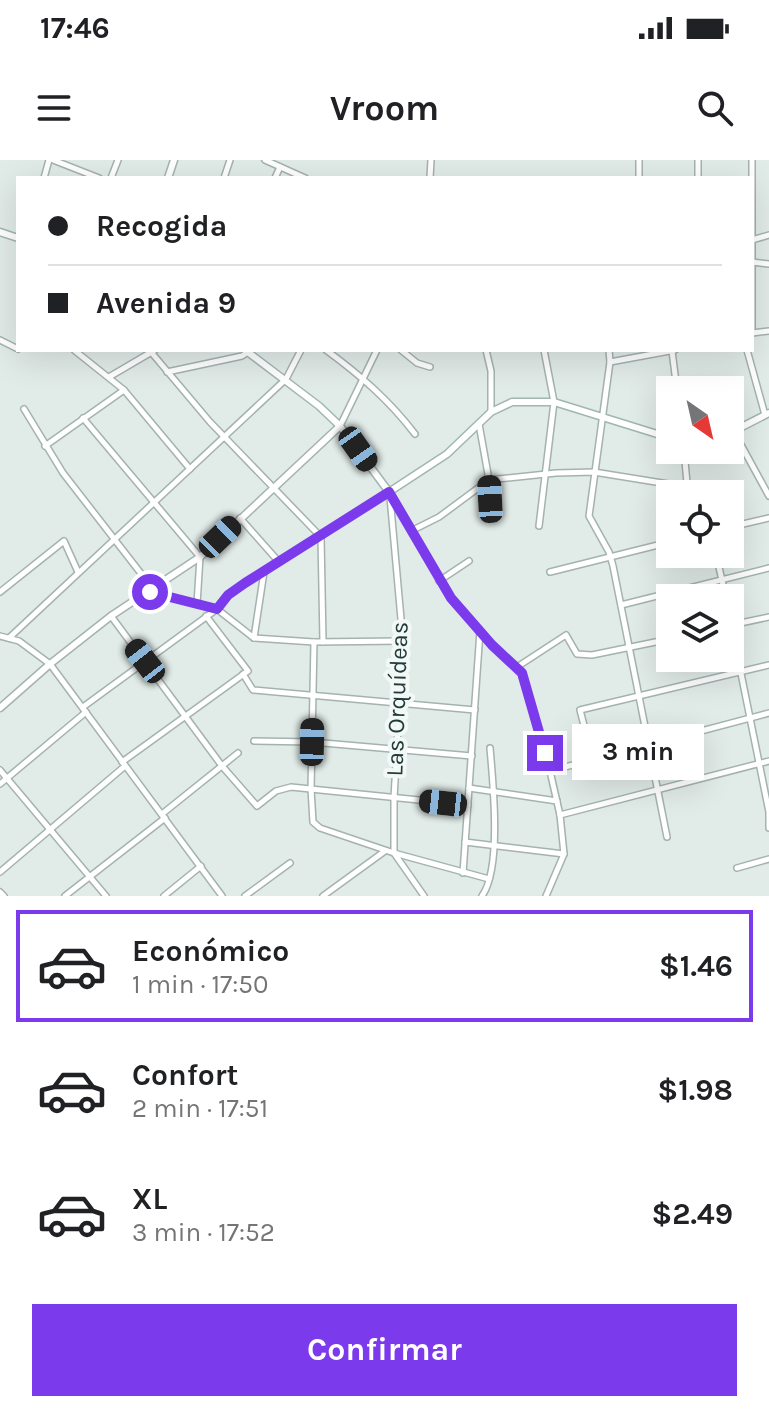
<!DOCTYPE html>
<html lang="es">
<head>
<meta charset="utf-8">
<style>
  :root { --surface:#fff; --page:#f6f6f6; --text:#202124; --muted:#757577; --line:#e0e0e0; --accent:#7c3aed }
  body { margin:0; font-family:Karla,sans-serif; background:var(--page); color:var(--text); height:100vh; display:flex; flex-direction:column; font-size:30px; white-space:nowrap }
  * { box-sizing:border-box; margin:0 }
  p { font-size:26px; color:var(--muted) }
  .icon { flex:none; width:44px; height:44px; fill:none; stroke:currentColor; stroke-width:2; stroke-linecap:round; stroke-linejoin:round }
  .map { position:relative; height:736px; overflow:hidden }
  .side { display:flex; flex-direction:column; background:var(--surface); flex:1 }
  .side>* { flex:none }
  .top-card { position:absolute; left:16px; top:16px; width:738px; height:176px; border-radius:0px; box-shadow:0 8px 32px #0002; display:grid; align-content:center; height:176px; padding:0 32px; background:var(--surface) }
  .needle { width:52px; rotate:146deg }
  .buttons { position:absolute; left:656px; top:216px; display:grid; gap:16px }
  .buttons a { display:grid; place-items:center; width:88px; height:88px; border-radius:0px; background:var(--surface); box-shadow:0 8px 32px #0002; font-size:40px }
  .end { position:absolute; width:36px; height:36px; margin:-18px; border:10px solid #7c3aed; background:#fff; box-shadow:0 0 0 4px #fff }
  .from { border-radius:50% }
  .bubble { position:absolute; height:56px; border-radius:0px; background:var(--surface); box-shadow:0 8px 32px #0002; font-size:26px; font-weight:700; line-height:56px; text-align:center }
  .car { position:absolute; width:24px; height:48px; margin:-24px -12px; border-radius:10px; box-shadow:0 0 6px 2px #0007; background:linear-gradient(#222 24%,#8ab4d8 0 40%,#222 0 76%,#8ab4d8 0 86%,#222 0) }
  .top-card b { display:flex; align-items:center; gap:28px; height:76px; font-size:30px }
  .top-card b+b { border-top:2px solid var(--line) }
  .top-card i { width:20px; height:20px; background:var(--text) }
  ul { padding:14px 0 0; list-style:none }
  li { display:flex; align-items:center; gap:24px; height:112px; margin:0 16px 12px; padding:0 16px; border:4px solid transparent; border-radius:0px }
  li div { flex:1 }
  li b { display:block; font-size:30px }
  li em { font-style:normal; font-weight:700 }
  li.selected { border-color:var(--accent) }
  li>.icon { width:72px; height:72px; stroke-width:1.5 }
  .cta { display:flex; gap:16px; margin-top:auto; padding:16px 32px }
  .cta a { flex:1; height:92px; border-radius:0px; background:var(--accent); color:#fff; font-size:32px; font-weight:700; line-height:92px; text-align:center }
  .status { display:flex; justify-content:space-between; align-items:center; height:56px; padding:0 40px; background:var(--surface); direction:ltr }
  .status svg { height:22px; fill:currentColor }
  header { display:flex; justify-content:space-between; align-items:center; height:104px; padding:0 32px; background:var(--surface); font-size:36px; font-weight:700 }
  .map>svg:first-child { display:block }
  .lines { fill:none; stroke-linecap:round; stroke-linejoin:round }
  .minor-casing { stroke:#a4b3b0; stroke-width:8 }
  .tertiary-casing { stroke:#a4b3b0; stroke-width:9 }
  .secondary-casing { stroke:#a0b6b1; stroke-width:9 }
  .minor { stroke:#fff; stroke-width:5 }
  .tertiary { stroke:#fff; stroke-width:6 }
  .secondary { stroke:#fff; stroke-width:6 }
  .route { stroke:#7c3aed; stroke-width:10 }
  .labels { text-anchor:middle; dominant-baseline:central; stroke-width:8; stroke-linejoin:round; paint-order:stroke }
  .street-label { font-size:24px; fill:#223b38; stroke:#f2f8f6 }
</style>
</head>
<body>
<div class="status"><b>17:46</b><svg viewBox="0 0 49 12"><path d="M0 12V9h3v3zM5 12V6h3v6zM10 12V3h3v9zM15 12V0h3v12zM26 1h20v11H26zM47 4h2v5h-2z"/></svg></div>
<header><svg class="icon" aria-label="menu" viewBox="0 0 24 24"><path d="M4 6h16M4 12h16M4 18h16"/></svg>Vroom<svg class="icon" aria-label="search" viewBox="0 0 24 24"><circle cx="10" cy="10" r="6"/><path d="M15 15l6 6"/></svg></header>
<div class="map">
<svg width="769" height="736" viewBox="0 0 769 736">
  <rect width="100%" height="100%" fill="#e1ebe8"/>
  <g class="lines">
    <g class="minor-casing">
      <g id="minor">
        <path d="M53,0L99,18"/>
        <path d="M265,0L305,18"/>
        <path d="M752,0V173"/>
        <path d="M44,18L49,0"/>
        <path d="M111,18L118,0"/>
        <path d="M224,18L230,0"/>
        <path d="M275,18L280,7"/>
        <path d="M430,18L431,0"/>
        <path d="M639,18V0"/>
        <path d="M698,18V0"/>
        <path d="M752,80L769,75"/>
        <path d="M752,102L769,104"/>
        <path d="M752,173L769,171"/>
        <path d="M0,180L18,189"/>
        <path d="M74,190L124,230L190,309"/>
        <path d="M326,190C360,215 389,240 415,274"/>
        <path d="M401,190L417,203L430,207"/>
        <path d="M486,190L491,211V252"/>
        <path d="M609,190L610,202L589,356L609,392L613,406L667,677"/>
        <path d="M747,190L765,255"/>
        <path d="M672,191L677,230"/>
        <path d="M151,192L210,262L321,377L323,482"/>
        <path d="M610,202L675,190"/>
        <path d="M167,212L242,196L248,192"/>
        <path d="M109,217L155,190"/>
        <path d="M24,249L63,313L153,429"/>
        <path d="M83,258L200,397L197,444"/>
        <path d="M479,264L489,320L491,358"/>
        <path d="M340,266L377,190"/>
        <path d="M734,272L769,336"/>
        <path d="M45,286L124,230"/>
        <path d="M684,290L688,334"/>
        <path d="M389,332L451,438L492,485L522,513L550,611L560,655L564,694L546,736"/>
        <path d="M390,337L403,481L394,638V693L424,736"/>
        <path d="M240,358L279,402"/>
        <path d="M539,366L554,242L544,190"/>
        <path d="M730,367L769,358"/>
        <path d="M411,371L439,357L489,320L556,313L594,312L687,327"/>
        <path d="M716,394L726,438"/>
        <path d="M550,412L670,382"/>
        <path d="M439,421L469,401"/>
        <path d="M0,432L64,381L78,412"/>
        <path d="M150,432L217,449L254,478L314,482L403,481"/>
        <path d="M621,445L769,408"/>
        <path d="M111,456L222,606L257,646L276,631L291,627L468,645"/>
        <path d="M730,459L769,652V668"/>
        <path d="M731,465L769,457"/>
        <path d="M0,476L19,481L50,504L222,736"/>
        <path d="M9,478L286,219L301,190"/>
        <path d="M254,478L264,412"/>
        <path d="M314,482L311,629L313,662L320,668L394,693L489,719"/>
        <path d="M517,507L566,475L577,494L592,495L670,479"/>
        <path d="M243,514L253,530L475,550"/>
        <path d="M83,547L217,449L228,435L245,423L389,332"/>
        <path d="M254,581L312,582L472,596"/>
        <path d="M593,600L580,550L769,505"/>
        <path d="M122,602L248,511L206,456"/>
        <path d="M0,610L106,736"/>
        <path d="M550,611L769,553"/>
        <path d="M0,624L86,552"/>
        <path d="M469,628L557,641"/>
        <path d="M162,654L238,593"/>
        <path d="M560,655L769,601"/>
        <path d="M465,682L564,694"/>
        <path d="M737,708L769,699"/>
        <path d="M0,712L125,606"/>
        <path d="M463,713L480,471"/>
        <path d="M0,732L4,736"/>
        <path d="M65,736L165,658"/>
        <path d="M164,736L201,706"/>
        <path d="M245,736L290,703"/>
        <path d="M323,736L385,691"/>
        <path d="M482,736C502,708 493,623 490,588"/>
      </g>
    </g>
    <g class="tertiary-casing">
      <path id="tertiary" d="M0,548L50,504L111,456L200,397L340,266"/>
    </g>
    <g class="secondary-casing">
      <g id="secondary">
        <path d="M168,18L174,0"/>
        <path d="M0,72L18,78"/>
        <path d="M245,190L319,246L340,266L389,332L447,294L491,252L512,242H554L670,278"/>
        <path d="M730,273L769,253"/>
      </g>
    </g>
    <use href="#minor" class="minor"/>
    <use href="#tertiary" class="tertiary"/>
    <use href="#secondary" class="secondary"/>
  </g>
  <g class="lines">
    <path class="route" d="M150,432L217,449L228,435L245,423L389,332L451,438L492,485L522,513L545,593"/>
  </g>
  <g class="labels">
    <g class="street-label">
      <text transform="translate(397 539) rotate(-88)">Las Orquídeas</text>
    </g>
  </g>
</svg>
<div class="buttons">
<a><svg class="needle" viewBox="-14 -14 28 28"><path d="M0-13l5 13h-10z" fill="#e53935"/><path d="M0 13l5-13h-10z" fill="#757577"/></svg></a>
<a><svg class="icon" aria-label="locate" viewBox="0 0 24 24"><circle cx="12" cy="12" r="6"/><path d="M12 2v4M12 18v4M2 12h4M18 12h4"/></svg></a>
<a><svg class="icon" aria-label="layers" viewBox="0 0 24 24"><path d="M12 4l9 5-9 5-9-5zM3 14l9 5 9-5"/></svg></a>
</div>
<i class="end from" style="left:150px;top:432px"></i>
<i class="end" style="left:545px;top:593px"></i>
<div class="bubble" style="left:572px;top:564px;width:132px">3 min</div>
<i class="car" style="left:358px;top:289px;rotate:145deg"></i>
<i class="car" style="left:490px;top:339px;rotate:357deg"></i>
<i class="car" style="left:220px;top:377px;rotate:46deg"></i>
<i class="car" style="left:145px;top:501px;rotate:322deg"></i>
<i class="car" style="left:312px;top:582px;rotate:1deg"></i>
<i class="car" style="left:443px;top:643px;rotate:276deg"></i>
<div class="top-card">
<b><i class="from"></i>Recogida</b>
<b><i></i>Avenida 9</b>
</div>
</div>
<section class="side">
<ul>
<li class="selected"><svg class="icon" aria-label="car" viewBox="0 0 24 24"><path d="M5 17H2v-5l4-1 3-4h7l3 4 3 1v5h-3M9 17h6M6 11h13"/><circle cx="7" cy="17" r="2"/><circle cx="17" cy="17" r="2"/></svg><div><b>Económico</b><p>1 min · 17:50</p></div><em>$1.46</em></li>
<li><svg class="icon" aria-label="car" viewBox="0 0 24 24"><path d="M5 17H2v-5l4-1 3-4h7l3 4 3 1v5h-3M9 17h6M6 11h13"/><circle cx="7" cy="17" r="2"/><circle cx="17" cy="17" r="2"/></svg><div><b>Confort</b><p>2 min · 17:51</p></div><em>$1.98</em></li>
<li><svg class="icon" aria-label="car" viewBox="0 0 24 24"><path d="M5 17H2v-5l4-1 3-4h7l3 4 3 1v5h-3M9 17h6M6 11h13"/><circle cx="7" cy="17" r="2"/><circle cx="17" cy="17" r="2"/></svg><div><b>XL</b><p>3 min · 17:52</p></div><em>$2.49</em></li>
</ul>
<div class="cta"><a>Confirmar</a></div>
</section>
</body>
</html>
